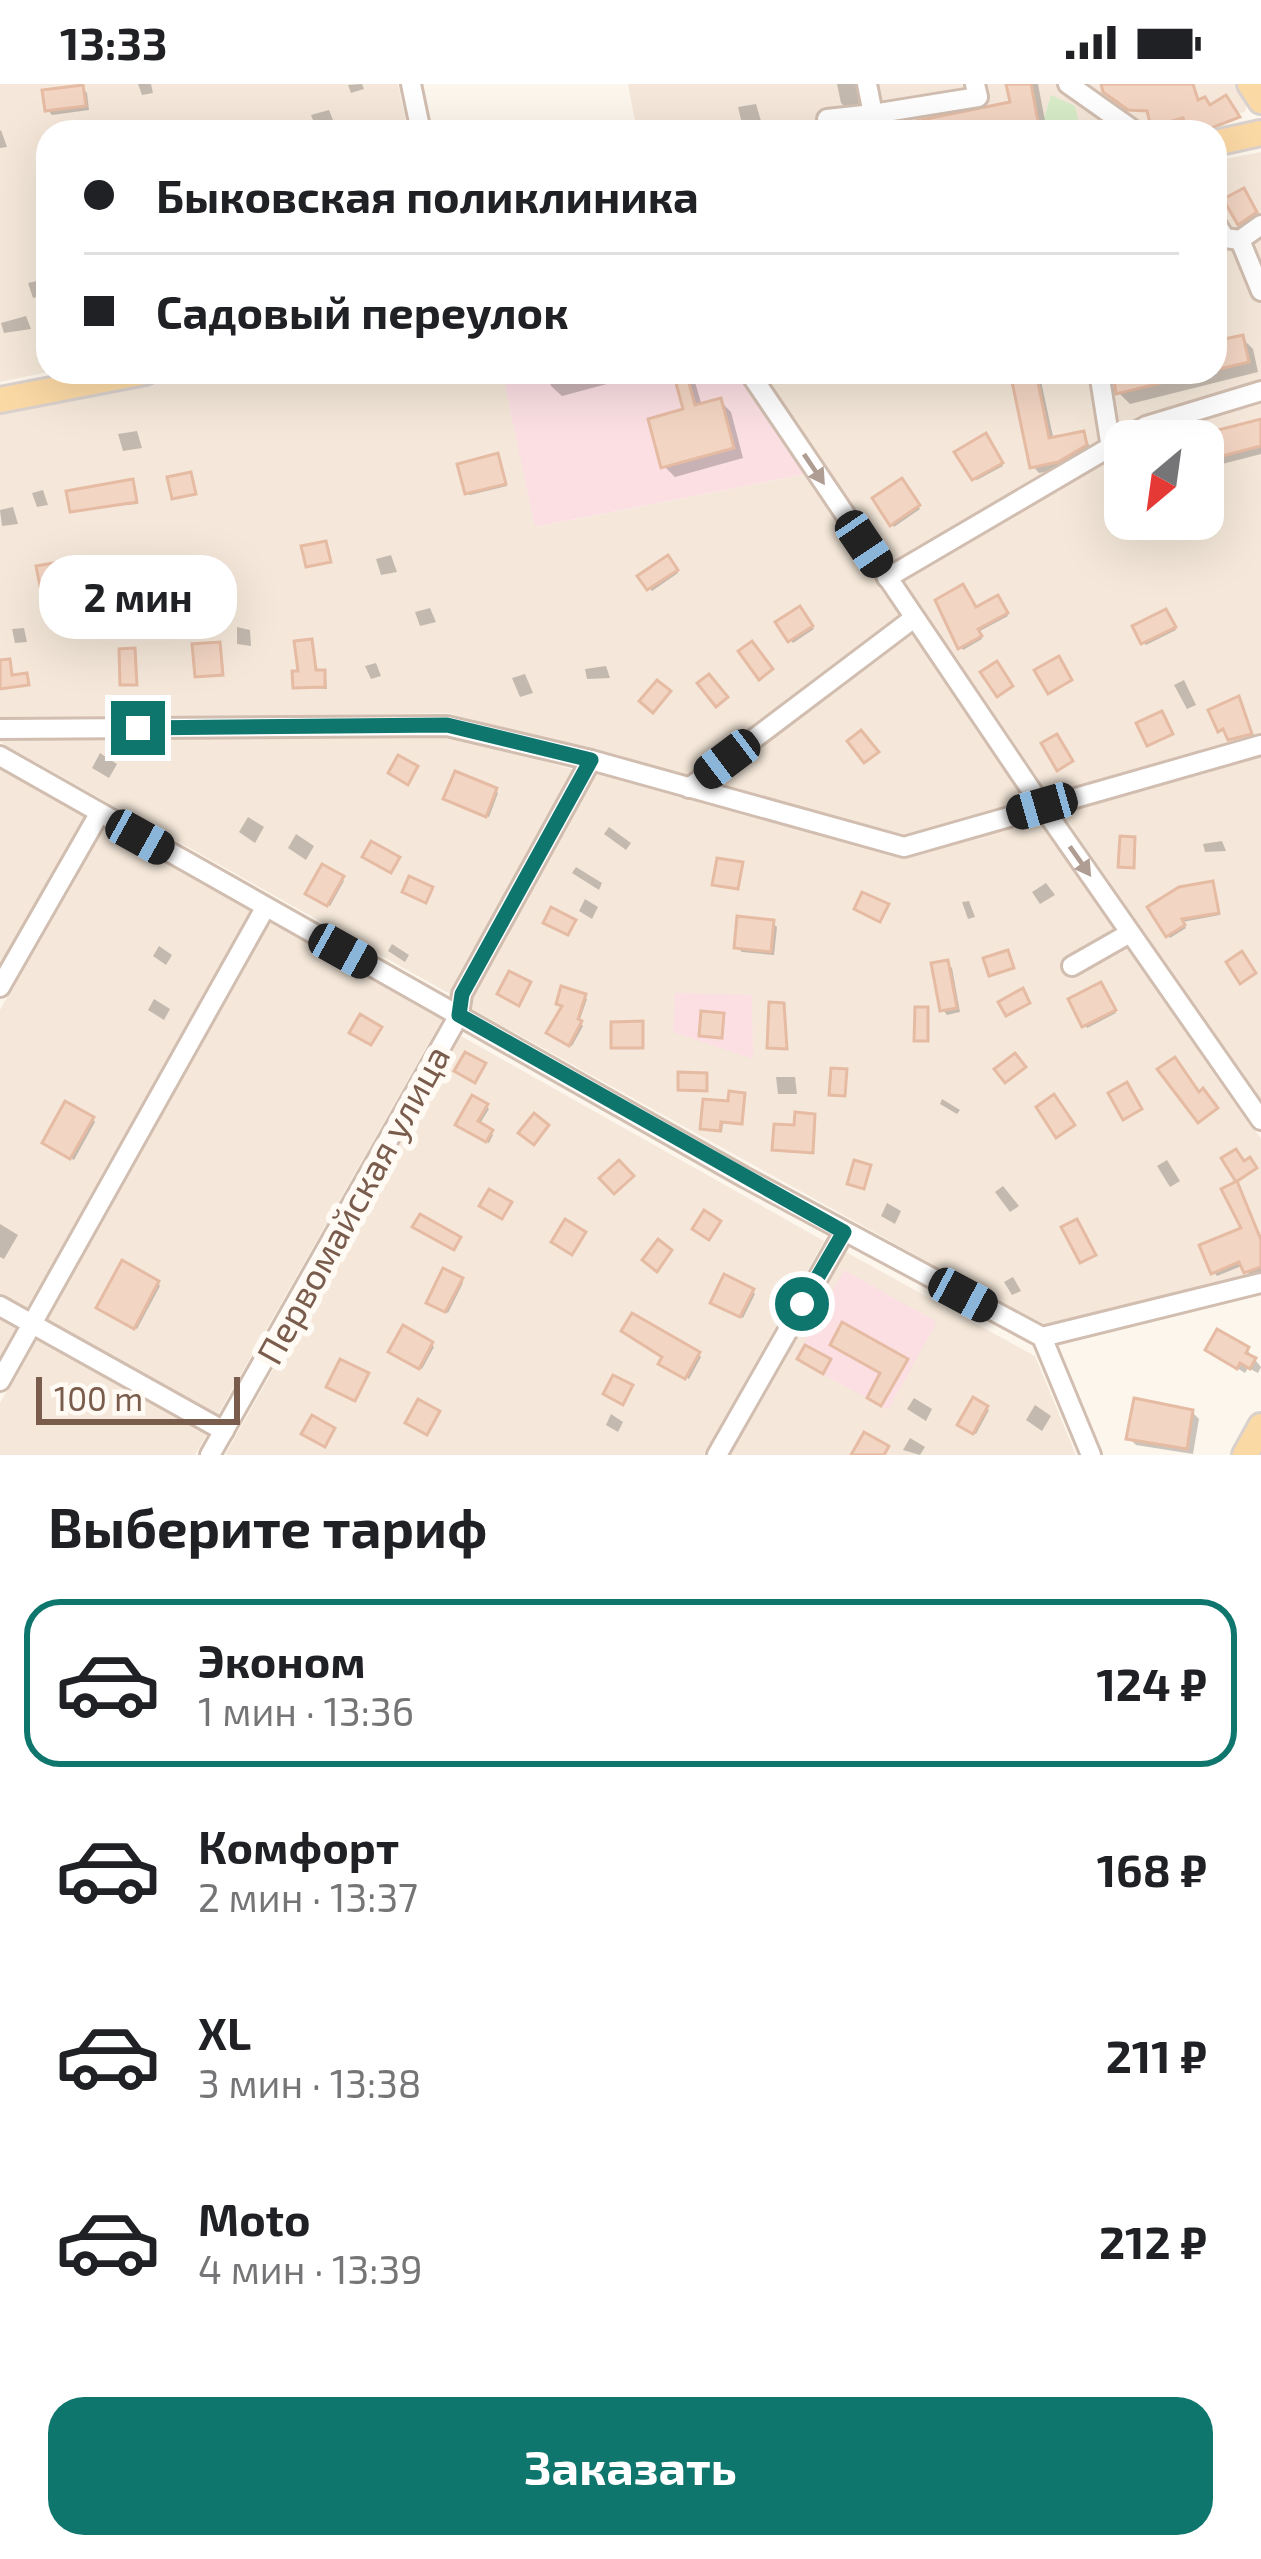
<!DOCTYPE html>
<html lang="ru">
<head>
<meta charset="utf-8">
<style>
  :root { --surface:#fff; --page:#f6f6f6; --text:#202124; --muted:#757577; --line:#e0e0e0; --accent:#0f766e }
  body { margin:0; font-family:"Exo 2",sans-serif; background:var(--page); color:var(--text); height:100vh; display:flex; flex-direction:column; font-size:45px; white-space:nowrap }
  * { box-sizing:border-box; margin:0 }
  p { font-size:39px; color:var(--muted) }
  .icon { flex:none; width:66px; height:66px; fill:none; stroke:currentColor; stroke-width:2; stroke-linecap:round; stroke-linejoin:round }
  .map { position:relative; height:1371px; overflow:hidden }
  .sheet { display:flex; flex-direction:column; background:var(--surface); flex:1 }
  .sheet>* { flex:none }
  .hud { position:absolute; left:36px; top:36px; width:1191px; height:264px; border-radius:36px; box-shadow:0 12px 48px #0002; display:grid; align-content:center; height:264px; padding:0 48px; background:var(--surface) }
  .needle { width:78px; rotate:209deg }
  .buttons { position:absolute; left:1104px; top:336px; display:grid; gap:24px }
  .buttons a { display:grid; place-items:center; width:120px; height:120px; border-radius:24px; background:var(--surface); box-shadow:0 12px 48px #0002; font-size:60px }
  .scale { position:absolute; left:36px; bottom:30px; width:204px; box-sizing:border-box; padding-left:12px; border:6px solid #7a5c4d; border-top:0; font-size:33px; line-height:42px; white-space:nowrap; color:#7a5c4d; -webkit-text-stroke:9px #fffaf3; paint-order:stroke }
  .end { position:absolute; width:54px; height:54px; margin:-27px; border:15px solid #0f766e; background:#fff; box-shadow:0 0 0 6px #fff }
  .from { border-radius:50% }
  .bubble { position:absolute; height:84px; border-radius:36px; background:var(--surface); box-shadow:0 12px 48px #0002; font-size:39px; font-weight:700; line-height:84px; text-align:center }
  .car { position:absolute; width:36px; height:72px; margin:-36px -18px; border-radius:15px; box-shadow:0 0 9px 3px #0007; background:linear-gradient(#222 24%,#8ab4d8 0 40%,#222 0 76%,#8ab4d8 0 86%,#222 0) }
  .hud b { display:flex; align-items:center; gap:42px; height:114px; font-size:45px }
  .hud b+b { border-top:3px solid var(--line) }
  .hud i { width:30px; height:30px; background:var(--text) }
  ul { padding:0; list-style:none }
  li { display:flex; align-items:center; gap:36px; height:168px; margin:0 24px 18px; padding:0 24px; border:6px solid transparent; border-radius:36px }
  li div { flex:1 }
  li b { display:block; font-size:45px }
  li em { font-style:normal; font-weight:700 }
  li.current { border-color:var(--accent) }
  li>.icon { width:108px; height:108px; stroke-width:1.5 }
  h2 { padding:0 48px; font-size:54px; line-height:144px }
  .button { display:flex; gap:24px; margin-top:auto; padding:24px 48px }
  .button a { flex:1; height:138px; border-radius:36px; background:var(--accent); color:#fff; font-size:48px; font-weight:700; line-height:138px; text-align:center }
  .status { display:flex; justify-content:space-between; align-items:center; height:84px; padding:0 60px; background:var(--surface); direction:ltr }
  .status svg { height:33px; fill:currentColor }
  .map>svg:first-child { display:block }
  .residential { fill:#f5e8da; fill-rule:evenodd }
  .medical { fill:#fbdfe3 }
  .green { fill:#d8ecc9 }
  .shadow { fill:#0003 }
  .building { fill:#f3d5c3; stroke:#e6bba3; stroke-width:3 }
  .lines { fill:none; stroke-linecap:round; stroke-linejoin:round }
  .minor-casing { stroke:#d1beb0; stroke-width:24 }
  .major-casing { stroke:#dad1cd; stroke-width:30 }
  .minor { stroke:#fff; stroke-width:18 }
  .major { stroke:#fbd9a5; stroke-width:24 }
  .oneway { fill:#af9d94 }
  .route { stroke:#0f766e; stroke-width:15 }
  .labels { text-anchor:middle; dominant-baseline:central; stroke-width:12; stroke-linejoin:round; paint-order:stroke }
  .street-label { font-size:36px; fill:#7a5c4d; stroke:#fffaf3 }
</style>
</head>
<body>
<div class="status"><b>13:33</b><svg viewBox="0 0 49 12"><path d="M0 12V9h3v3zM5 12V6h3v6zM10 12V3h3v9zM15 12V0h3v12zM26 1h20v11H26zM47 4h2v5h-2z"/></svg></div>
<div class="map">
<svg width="1261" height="1371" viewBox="0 0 1261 1371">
  <rect width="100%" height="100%" fill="#fdf6ec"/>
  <g class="residential">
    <path d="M0,0H398L408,48H48V288L0,298Z"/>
    <path d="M628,0H1238L1248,15L1245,28L1162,48H637Z"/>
    <path d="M1261,68V1017L758,288H1215V77ZM1125,357H1203V435H1125Z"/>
    <path d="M205,288H502L536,443L806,390L902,533L690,692L448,629L0,637V330Z"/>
    <path d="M912,549L1026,716L906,753L709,699Z"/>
    <path d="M446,650L575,686L450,910L0,658V653Z"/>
    <path d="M0,682L86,733L0,884Z"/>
    <path d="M595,688L902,773L1037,732L1261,1055V1191L1047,1244L465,921Z"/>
    <path d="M103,744L251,827L0,1280V926Z"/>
    <path d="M269,836L443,934L195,1371H0V1319Z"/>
    <path d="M461,952L824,1157L704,1371H225Z"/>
    <path d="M844,1167L1035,1272L1076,1371H730Z"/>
  </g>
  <g class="medical">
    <path d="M502,288H737L806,390L535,443Z"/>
    <path d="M675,909L752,911L753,975L673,948Z"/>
    <path d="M844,1186L937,1238L888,1326L795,1275Z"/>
  </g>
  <path class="green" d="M1051,11L1075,22L1081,48H1040Z"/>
  <g class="shadow">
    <path d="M138,0H151L153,9L142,11Z"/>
    <path d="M362,0L364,5L351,9L348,1Z"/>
    <path d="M837,0H868L866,28L852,30L841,19Z"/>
    <path d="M1009,0H1038L1047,47L876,48L1013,20Z"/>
    <path d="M82,4L87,9L89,26L52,31L48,26Z"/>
    <path d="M756,20L761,37L742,40L738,23Z"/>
    <path d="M329,26L335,41L317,46L311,31Z"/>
    <path d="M1,46L7,63L0,64V47Z"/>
    <path d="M1215,98H1219L1222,115L1215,116Z"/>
    <path d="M46,195L48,210L33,214L28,199Z"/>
    <path d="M26,232L31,245L4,249L1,239Z"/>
    <path d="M1242,254L1253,265L1258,288L1130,320L1119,309L1115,288H1215V261Z"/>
    <path d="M547,288H652L562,312L551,302Z"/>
    <path d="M677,288H692L702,322L720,317L731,328L743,374L675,393L664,382L687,327Z"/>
    <path d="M785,288H805L806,290L791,297Z"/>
    <path d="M1013,288H1039L1054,357L1083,350L1093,368L1065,384L1039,389L1033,382Z"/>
    <path d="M1261,338V370L1203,385V357H1190Z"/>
    <path d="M137,347L142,364L123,367L118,350Z"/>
    <path d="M988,355L1003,382L977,396L974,394Z"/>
    <path d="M497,372L507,402L470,411L467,409Z"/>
    <path d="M132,398L138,420L72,426Z"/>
    <path d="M901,398L920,425L894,443L892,440Z"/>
    <path d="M43,406L48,421L37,423L32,409Z"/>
    <path d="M13,423L18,440L2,442L0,426Z"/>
    <path d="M391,471L397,488L381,491L376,475Z"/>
    <path d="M668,475L678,489L652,507L641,493Z"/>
    <path d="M1000,517L1008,532L978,548L982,555L963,566L961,563L976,526Z"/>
    <path d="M430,524L436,538L420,542L415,528Z"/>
    <path d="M800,526L814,545L793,559L779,539Z"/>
    <path d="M1168,531L1176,546L1146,561L1144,559Z"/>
    <path d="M237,543L250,546L251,562L237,560Z"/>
    <path d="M24,544L27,558L15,559L12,545Z"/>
    <path d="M311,558L317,589L326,592L327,605L296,603Z"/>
    <path d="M376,579L381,592L371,595L365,582Z"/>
    <path d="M606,582L610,594L587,595L585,585Z"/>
    <path d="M525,590L533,609L520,613L512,594Z"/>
    <path d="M1184,596L1196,621L1187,625L1174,601Z"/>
    <path d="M100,669L117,680L109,694L92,684Z"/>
    <path d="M496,707L498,709L489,733L449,717Z"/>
    <path d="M248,733L264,743L255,759L239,748Z"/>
    <path d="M609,743L631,759L626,766L604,750Z"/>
    <path d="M296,750L314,762L306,776L288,764Z"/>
    <path d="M1222,757L1226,767L1205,768L1203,760Z"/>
    <path d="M576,783L602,799L599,806L572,789Z"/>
    <path d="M342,795L344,797L330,822L311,812Z"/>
    <path d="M1046,799L1055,811L1040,820L1032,808Z"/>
    <path d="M1212,800L1220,831L1182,838L1186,844L1170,854L1151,824Z"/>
    <path d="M585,815L598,823L592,835L579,827Z"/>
    <path d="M969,817L975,833L968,835L962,818Z"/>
    <path d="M772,839L777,843L774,871L742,868L737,863Z"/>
    <path d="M392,860L409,871L405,878L388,867Z"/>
    <path d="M159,862L172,871L166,881L153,872Z"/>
    <path d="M947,879L952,884L960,928L947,931L943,926Z"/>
    <path d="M1103,904L1116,929L1087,944L1085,941Z"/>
    <path d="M584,913L587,915L579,938L583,942L572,962L552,951Z"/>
    <path d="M154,915L170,925L164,936L148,926Z"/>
    <path d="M776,993H795L797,1010H778Z"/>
    <path d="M744,1011L743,1041L723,1039L722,1048L704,1044Z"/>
    <path d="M942,1015L960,1026L957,1030L940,1020Z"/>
    <path d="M486,1022L489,1025L479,1041L493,1051L489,1059L461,1043Z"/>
    <path d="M814,1032V1070L775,1065L797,1044Z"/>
    <path d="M93,1035L95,1038L74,1076L48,1061Z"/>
    <path d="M1167,1076L1180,1097L1170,1103L1157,1082Z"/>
    <path d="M1237,1100L1261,1152V1187L1250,1192L1244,1181L1217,1192L1214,1188L1245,1146Z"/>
    <path d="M1003,1102L1019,1122L1010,1128L995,1108Z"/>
    <path d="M887,1119L901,1127L895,1140L881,1132Z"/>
    <path d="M0,1140L18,1151L4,1175L0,1173Z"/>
    <path d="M1013,1193L1021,1207L1012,1211L1004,1198Z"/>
    <path d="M461,1196L463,1199L448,1229L432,1221Z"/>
    <path d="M158,1199L160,1202L137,1245L103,1226Z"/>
    <path d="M752,1207L755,1210L743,1234L716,1220Z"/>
    <path d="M432,1261L434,1263L422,1285L395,1270Z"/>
    <path d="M1208,1266H1247L1261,1283L1258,1289L1248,1284L1245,1289Z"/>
    <path d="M698,1270L701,1273L689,1295L664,1282Z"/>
    <path d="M914,1314L932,1325L926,1337L907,1325Z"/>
    <path d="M1035,1321L1051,1332L1042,1347L1026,1336Z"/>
    <path d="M986,1324L989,1326L976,1350L963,1343Z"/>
    <path d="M1192,1328L1199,1335L1193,1370L1136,1361L1129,1354Z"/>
    <path d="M611,1330L623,1338L618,1348L606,1341Z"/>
    <path d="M910,1354L925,1363L920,1371L903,1366Z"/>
  </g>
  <g class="building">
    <path d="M1006,0H1031L1038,37L984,48H887L886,43L1010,18Z"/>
    <path d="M1101,0H1193L1198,16L1205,13L1210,21L1226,11L1240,33L1201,48H1186L1183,34L1151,43L1147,27L1128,26L1103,8Z"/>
    <path d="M83,1L86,22L45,27L42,6Z"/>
    <path d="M1244,104L1257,128L1238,141L1223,115Z"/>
    <path d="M1243,251L1249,278L1215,286V257Z"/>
    <path d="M673,288H686L695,321L721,314L734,364L661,384L648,335L683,325Z"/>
    <path d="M1010,288H1036L1049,354L1084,347L1087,361L1058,378L1030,384Z"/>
    <path d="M1113,288H1189L1190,292L1116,310Z"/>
    <path d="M1261,335V362L1203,377V350Z"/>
    <path d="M986,349L1003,379L972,396L954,368Z"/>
    <path d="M498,369L506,400L465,410L457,380Z"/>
    <path d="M191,388L196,410L172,415L167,393Z"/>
    <path d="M902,394L920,421L890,442L872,414Z"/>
    <path d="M133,395L137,418L70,428L66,407Z"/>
    <path d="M326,457L331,478L306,483L301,462Z"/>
    <path d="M668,471L678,486L647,506L637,492Z"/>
    <path d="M59,478L63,498L40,502L36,482Z"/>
    <path d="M963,500L976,523L998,511L1008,529L978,545L982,552L958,565L935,516Z"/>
    <path d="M800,522L813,542L788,558L775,538Z"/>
    <path d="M1166,525L1176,543L1141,560L1132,542Z"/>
    <path d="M312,555L316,586H325V603L293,604L292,587H298L294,557Z"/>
    <path d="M752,557L773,585L759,596L738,567Z"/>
    <path d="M220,558L223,591L195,593L192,560Z"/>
    <path d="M135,564L137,601H120L119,565Z"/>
    <path d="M1059,572L1072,596L1048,610L1034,586Z"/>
    <path d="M10,575L12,591L27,589L29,601L0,605V576Z"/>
    <path d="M997,577L1013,602L997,613L980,588Z"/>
    <path d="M709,590L728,613L716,623L697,599Z"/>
    <path d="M657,596L671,607L653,629L639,617Z"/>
    <path d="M1239,612L1252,650L1228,656L1223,645L1218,648L1208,626Z"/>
    <path d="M1162,627L1173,650L1147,662L1136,639Z"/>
    <path d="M861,646L879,668L864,679L847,657Z"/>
    <path d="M1057,650L1073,677L1057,687L1041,659Z"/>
    <path d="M398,671L418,682L408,701L388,689Z"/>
    <path d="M455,687L497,704L486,733L443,715Z"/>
    <path d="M1120,752L1135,753L1134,784L1118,783Z"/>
    <path d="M371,757L400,773L391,789L362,773Z"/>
    <path d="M717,774L743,778L738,805L712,801Z"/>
    <path d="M322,780L344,792L327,822L305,810Z"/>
    <path d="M409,792L433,803L426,819L402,808Z"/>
    <path d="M1213,797L1219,829L1182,835L1185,841L1166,853L1147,823L1179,803Z"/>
    <path d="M862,808L889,820L880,838L854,825Z"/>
    <path d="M551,823L576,836L568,851L543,839Z"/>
    <path d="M737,832L774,836L771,868L734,864Z"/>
    <path d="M1008,866L1014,884L989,892L983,874Z"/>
    <path d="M1242,867L1256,889L1240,900L1226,878Z"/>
    <path d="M948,876L957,924L940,927L931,879Z"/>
    <path d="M509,887L531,898L519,922L497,910Z"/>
    <path d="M1101,898L1116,926L1082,943L1068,915Z"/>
    <path d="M561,902L586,910L578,935L582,937L569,962L546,949L562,922L556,920Z"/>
    <path d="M1023,904L1030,919L1006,932L998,918Z"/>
    <path d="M769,918L784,919L787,965L767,964Z"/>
    <path d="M915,923H928V957H914Z"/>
    <path d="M701,927L724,929L722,954L699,952Z"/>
    <path d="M360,930L382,943L371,961L349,949Z"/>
    <path d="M643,937V964H611V938Z"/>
    <path d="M465,968L486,979L475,999L454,987Z"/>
    <path d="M1015,969L1026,983L1005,999L994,985Z"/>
    <path d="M1175,973L1199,1008L1203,1004L1218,1024L1198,1039L1157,985Z"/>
    <path d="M831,984L847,985L845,1012L829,1011Z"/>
    <path d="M678,988L707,989V1007L678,1006Z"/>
    <path d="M1127,998L1142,1025L1123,1036L1108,1009Z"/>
    <path d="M729,1007L745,1009L742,1040L721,1038L720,1047L700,1045L703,1015L728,1017Z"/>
    <path d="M1054,1010L1075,1041L1056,1054L1036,1023Z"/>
    <path d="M472,1011L488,1020L478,1037L493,1046L486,1058L455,1041Z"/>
    <path d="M65,1017L94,1033L70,1075L42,1059Z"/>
    <path d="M795,1028L815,1030L813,1069L772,1066L774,1040L794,1041Z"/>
    <path d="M534,1029L549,1041L534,1061L518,1049Z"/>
    <path d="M1236,1065L1244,1077L1250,1073L1257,1084L1236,1098L1221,1074Z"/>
    <path d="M619,1076L634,1092L614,1110L599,1094Z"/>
    <path d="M854,1076L871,1081L864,1105L847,1100Z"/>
    <path d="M1237,1097L1261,1156V1183L1244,1189L1239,1178L1211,1190L1199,1161L1241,1144L1221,1105Z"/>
    <path d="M489,1105L512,1118L502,1135L479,1122Z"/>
    <path d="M704,1126L721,1137L709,1156L692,1145Z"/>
    <path d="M420,1130L461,1153L454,1166L412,1143Z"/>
    <path d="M565,1135L586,1148L572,1171L551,1158Z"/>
    <path d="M1077,1135L1096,1171L1080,1179L1061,1143Z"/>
    <path d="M658,1155L672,1166L657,1188L642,1176Z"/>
    <path d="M122,1176L159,1197L134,1245L96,1224Z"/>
    <path d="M443,1184L463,1194L445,1228L426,1219Z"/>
    <path d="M724,1190L754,1205L740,1233L710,1219Z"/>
    <path d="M632,1229L700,1268L685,1295L658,1280L662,1273L621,1247Z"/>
    <path d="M842,1238L908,1275L881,1322L867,1314L880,1289L830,1261Z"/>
    <path d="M403,1241L433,1258L419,1285L388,1268Z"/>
    <path d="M1217,1245L1249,1263L1246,1269L1256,1274L1250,1285L1240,1279L1237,1285L1205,1266Z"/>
    <path d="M805,1261L831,1275L823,1290L797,1275Z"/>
    <path d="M340,1275L369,1289L355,1317L326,1303Z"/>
    <path d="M613,1291L633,1301L623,1321L603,1310Z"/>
    <path d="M973,1313L988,1322L973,1350L957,1341Z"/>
    <path d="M1134,1314L1193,1326L1187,1365L1126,1355Z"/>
    <path d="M418,1315L440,1327L427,1351L405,1339Z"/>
    <path d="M312,1331L335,1344L325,1363L301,1350Z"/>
    <path d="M864,1348L889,1362L884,1371H851Z"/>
  </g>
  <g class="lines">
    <g class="minor-casing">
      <g id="minor">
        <path d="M411,0L421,48"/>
        <path d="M867,0L873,30L978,13L975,0"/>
        <path d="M1068,0L1136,48"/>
        <path d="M829,48L827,35L873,30"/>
        <path d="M1215,138L1225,154L1240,156"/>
        <path d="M1261,141L1240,156L1261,207"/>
        <path d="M749,288L1042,722L1261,1036"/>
        <path d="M1099,288L1111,364"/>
        <path d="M887,494L1146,342L1261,307"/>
        <path d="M0,645L447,642L591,676L904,763L1261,661"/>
        <path d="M0,672L744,1093L1042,1253L1261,1199"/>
        <path d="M689,704L914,534"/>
        <path d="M1072,882L1130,849"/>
        <path d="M0,903L99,730"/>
        <path d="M0,1222L224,1347"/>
        <path d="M1042,1253L1091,1371"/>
        <path d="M0,1297L265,824"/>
        <path d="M210,1371L459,931L462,910L591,676"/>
        <path d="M717,1371L844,1148"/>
      </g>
    </g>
    <g class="major-casing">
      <g id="major">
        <path d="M1250,0L1261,17"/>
        <path d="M1215,59L1261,49"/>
        <path d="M0,316L145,288"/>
        <path d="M1245,1371L1261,1342"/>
      </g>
    </g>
    <use href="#minor" class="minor"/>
    <use href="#major" class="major"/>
  </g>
  <defs><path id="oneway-solid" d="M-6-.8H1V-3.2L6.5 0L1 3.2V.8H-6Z" transform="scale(3)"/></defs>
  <g class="oneway">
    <use href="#oneway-solid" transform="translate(814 385) rotate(56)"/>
    <use href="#oneway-solid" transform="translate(1080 777) rotate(55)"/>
  </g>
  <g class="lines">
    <path class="route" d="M138,644L447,641L591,676L462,910L459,931L844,1148L802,1220"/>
  </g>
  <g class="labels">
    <g class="street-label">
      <text transform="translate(352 1120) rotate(-61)">Первомайская улица</text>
    </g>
  </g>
</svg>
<div class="buttons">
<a><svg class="needle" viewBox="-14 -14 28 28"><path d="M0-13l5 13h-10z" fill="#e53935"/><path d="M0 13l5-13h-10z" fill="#757577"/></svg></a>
</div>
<div class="scale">100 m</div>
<i class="end from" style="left:802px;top:1220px"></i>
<i class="end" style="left:138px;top:644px"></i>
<div class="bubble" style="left:39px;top:471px;width:198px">2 мин</div>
<i class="car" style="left:864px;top:460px;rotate:146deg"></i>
<i class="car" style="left:727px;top:675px;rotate:233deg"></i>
<i class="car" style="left:1042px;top:722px;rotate:254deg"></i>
<i class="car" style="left:140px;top:753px;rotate:119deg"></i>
<i class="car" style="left:343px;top:867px;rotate:119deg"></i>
<i class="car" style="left:963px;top:1211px;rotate:118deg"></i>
<div class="hud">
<b><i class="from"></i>Быковская поликлиника</b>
<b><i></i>Садовый переулок</b>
</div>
</div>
<section class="sheet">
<h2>Выберите тариф</h2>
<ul>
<li class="current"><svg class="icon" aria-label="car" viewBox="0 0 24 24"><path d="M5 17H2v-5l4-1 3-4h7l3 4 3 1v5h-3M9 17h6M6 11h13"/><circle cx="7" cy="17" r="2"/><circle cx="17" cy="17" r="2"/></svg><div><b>Эконом</b><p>1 мин · 13:36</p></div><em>124 ₽</em></li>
<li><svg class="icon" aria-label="car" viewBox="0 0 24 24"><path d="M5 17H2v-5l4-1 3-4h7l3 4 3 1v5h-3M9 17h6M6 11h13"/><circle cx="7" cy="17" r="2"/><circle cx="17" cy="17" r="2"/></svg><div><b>Комфорт</b><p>2 мин · 13:37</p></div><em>168 ₽</em></li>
<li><svg class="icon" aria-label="car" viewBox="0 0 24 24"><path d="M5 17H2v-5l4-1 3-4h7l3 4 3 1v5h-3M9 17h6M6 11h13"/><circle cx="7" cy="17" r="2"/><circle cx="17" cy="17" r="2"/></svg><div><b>XL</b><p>3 мин · 13:38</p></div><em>211 ₽</em></li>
<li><svg class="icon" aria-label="car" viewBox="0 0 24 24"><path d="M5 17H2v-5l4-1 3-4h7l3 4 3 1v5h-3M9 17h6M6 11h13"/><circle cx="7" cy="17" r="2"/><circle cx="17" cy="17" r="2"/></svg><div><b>Moto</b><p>4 мин · 13:39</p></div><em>212 ₽</em></li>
</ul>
<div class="button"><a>Заказать</a></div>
</section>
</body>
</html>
